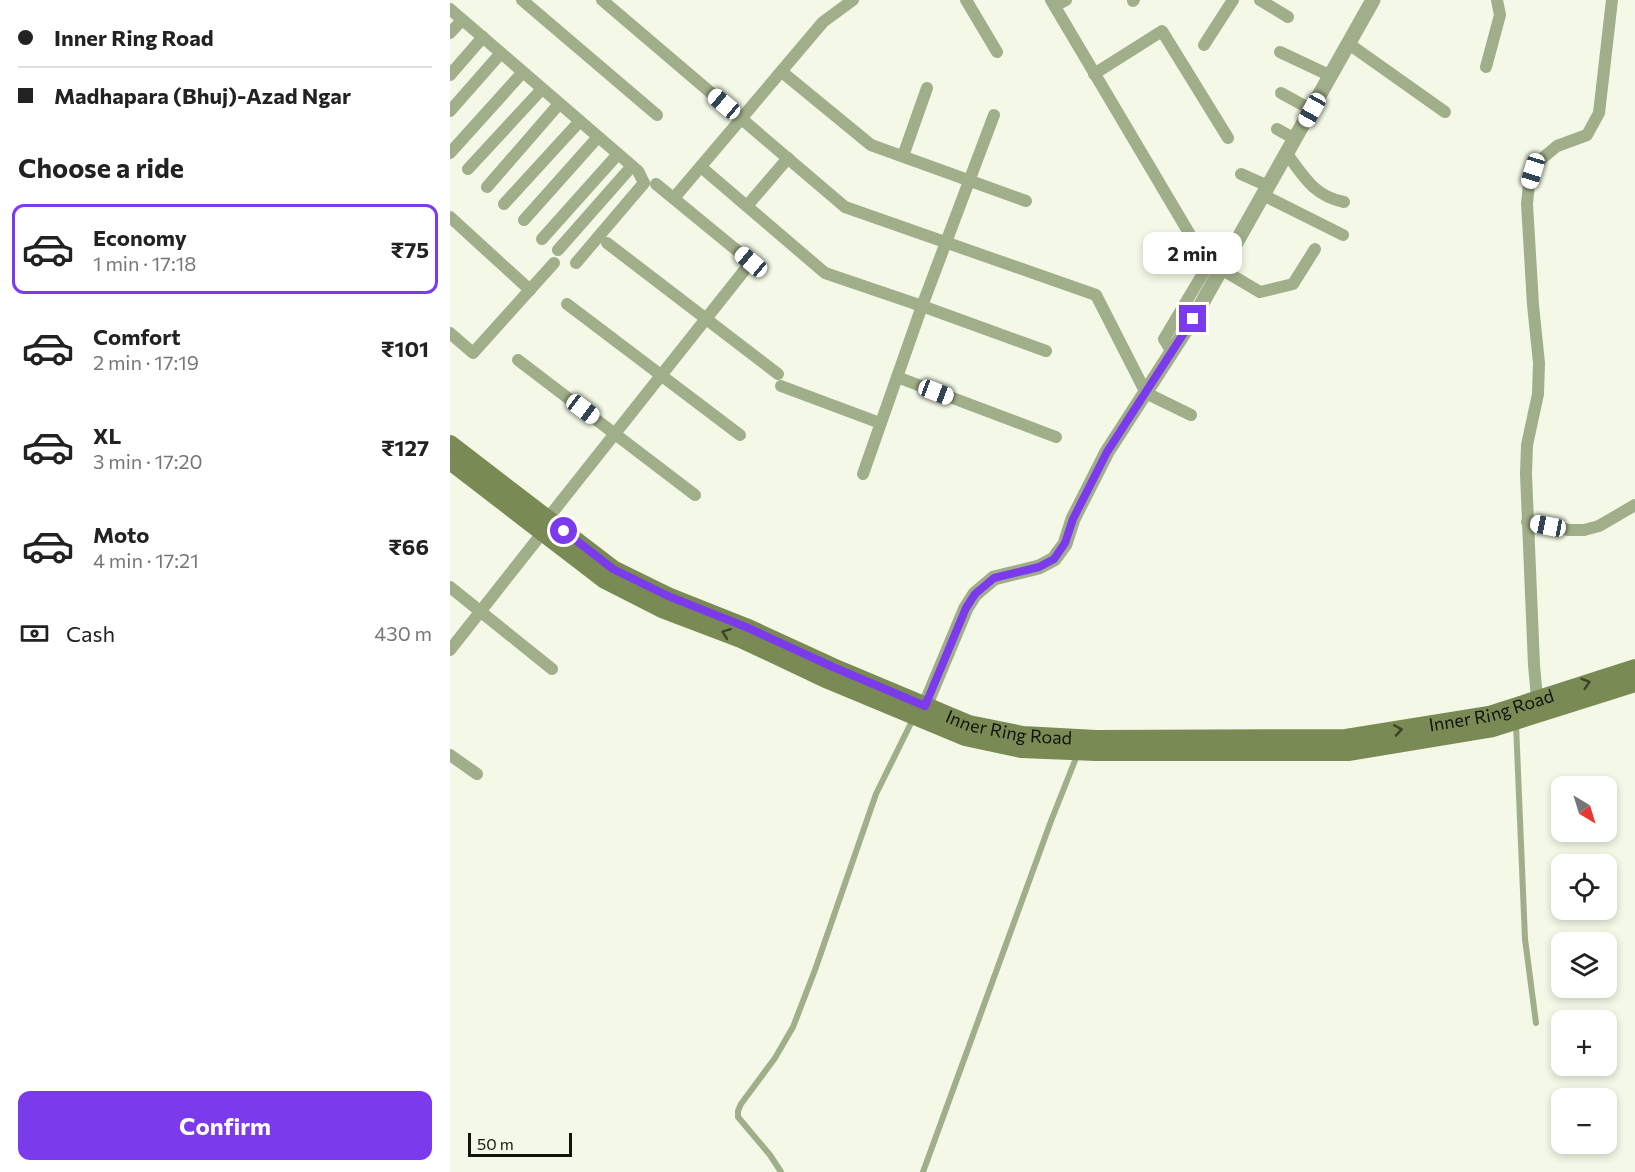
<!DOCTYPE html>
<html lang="en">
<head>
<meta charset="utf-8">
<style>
  :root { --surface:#fff; --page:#f6f6f6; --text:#222; --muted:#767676; --line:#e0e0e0; --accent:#7c3aed }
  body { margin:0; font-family:Commissioner,sans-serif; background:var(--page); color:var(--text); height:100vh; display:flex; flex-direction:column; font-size:22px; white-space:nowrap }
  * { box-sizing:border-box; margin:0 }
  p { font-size:20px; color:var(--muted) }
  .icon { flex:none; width:33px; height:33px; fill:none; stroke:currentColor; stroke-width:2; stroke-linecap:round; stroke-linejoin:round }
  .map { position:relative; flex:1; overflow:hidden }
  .sheet { display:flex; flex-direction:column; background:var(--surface); width:450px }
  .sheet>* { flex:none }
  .banner { display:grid; align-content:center; height:132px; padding:0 18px; background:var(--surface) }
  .needle { width:39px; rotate:142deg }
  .buttons { position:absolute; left:1101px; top:776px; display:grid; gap:12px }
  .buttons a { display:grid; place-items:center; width:66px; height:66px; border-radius:12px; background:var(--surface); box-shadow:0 3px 9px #0003; font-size:30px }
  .scale { position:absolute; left:18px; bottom:15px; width:104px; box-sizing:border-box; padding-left:6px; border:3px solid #11130c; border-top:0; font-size:16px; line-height:21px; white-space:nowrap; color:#11130c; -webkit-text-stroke:4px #f3f9e6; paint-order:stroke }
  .end { position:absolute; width:27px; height:27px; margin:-14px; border:8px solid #7c3aed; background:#fff; box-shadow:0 0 0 3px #fff }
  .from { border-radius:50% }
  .bubble { position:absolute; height:42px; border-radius:12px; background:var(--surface); box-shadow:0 3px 9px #0003; font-size:20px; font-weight:700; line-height:42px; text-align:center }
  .car { position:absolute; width:18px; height:36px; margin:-18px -9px; border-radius:8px; box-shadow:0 0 4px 2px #0007; background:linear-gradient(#fff 24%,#345 0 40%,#fff 0 76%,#345 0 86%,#fff 0) }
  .banner b { display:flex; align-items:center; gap:21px; height:57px; font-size:22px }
  .banner b+b { border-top:2px solid var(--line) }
  .banner i { width:15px; height:15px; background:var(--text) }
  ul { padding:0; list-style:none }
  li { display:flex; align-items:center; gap:18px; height:90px; margin:0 12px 9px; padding:0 6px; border:3px solid transparent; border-radius:12px }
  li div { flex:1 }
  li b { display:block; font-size:22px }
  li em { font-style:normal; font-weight:700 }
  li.active { border-color:var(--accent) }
  li>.icon { width:54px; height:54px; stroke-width:1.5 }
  h2 { padding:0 18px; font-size:27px; line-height:72px }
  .pay { display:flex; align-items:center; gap:15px; height:66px; padding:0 18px; font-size:22px }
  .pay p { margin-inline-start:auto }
  .primary-button { display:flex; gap:12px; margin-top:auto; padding:12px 18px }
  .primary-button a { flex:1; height:69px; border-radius:12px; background:var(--accent); color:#fff; font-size:24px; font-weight:700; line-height:69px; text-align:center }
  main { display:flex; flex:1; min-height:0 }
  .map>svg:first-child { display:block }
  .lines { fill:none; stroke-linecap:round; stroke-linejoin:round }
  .service { stroke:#a1ae8a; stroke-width:6 }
  .minor { stroke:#a1ae8a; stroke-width:12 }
  .tertiary { stroke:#a1ae8a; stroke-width:15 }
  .secondary { stroke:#798a54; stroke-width:18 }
  .oneway { stroke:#3b4329 }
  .route { stroke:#7c3aed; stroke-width:8 }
  .labels { text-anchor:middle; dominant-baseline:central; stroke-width:5; stroke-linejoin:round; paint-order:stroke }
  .street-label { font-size:18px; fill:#11130c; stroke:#f3f9e6 }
</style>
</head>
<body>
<main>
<section class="sheet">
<div class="banner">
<b><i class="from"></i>Inner Ring Road</b>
<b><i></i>Madhapara (Bhuj)-Azad Ngar</b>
</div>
<h2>Choose a ride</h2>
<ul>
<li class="active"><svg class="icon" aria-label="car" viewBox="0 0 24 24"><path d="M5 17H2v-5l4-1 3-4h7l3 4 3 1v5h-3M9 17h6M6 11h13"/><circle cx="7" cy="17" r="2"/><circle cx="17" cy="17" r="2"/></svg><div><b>Economy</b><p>1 min · 17:18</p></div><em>₹75</em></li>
<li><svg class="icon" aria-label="car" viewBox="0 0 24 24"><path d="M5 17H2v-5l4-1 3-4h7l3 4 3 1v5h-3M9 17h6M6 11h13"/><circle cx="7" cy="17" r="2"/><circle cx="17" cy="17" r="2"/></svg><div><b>Comfort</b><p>2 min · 17:19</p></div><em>₹101</em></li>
<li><svg class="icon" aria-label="car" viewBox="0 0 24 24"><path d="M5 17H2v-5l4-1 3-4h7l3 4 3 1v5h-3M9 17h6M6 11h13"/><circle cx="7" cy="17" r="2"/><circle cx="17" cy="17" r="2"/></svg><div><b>XL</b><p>3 min · 17:20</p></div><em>₹127</em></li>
<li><svg class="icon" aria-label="car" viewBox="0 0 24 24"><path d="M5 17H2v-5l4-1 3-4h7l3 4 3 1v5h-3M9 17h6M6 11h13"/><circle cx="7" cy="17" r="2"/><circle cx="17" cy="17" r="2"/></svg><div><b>Moto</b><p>4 min · 17:21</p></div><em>₹66</em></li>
</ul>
<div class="pay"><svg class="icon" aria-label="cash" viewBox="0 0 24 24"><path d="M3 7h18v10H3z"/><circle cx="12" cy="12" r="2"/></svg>Cash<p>430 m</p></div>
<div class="primary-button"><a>Confirm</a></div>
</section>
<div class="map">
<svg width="1185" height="1172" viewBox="0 0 1185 1172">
  <rect width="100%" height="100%" fill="#f3f9e6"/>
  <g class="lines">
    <g class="service">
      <path d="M1066,724L1075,939L1086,1023"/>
      <path d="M331,1172L320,1155L288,1117V1111L291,1104L325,1058L343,1027L365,970L426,794L464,717"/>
      <path d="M473,1172L601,821L628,753"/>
    </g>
    <g class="minor">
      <path d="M72,0L207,115"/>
      <path d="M152,0L395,207L646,295L696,393L741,415"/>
      <path d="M516,0L547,52"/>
      <path d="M601,0L758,265L714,339L722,352"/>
      <path d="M810,0L838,17"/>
      <path d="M683,1L684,0"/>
      <path d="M605,6L616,0"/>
      <path d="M0,9L188,171L194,183L126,263"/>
      <path d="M0,33L12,20"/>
      <path d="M899,44L995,112"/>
      <path d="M754,45L783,0"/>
      <path d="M830,52L881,76"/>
      <path d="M1036,67L1050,15L1047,0"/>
      <path d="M332,72L421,145L576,201"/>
      <path d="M644,74L712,31L778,138"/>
      <path d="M0,75L33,37"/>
      <path d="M831,93L862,110"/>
      <path d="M0,111L51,53"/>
      <path d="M827,129L845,139"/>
      <path d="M0,153L73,72"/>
      <path d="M837,154C854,177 864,196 894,202"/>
      <path d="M453,156L477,88"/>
      <path d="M251,167L375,273L472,306L596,351"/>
      <path d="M18,169L92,89"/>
      <path d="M791,174L818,186"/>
      <path d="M37,187L109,104"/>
      <path d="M813,195L893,235"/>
      <path d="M224,198L373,22L403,0"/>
      <path d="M54,204L130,121"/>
      <path d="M297,206L338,158"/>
      <path d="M0,217L80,290"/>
      <path d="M74,220L148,137"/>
      <path d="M92,239L168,154"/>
      <path d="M157,243L328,374"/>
      <path d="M108,250L182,166"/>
      <path d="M771,269L810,292L843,284L865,249"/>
      <path d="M117,304L290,435"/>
      <path d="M0,333L23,353L104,263"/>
      <path d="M68,360L245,495"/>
      <path d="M447,377L606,437"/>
      <path d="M331,386L430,423"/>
      <path d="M413,474L472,306L544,115"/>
      <path d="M98,518L301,262L206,184"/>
      <path d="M1077,522L1119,530H1134L1149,526L1185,505"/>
      <path d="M0,587L102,669"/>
      <path d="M0,650L93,532"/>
      <path d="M1087,698L1084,665L1076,474L1077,445L1088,394L1089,363L1083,305L1077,204L1079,184L1089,161L1107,146L1137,135L1149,113L1162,0"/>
      <path d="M0,755L27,774"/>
    </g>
    <path class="tertiary" d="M475,706L516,608L525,594L544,578L589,567L604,559L615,544L623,519L657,452L743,319L923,0"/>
    <g class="secondary">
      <path id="s1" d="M0,444L163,569L218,596L296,627L383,667L519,724L573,735L646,739L896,738L1039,715L1185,668"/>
      <path d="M0,461L155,580L212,609L291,639L378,680L515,737L571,749L646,752H898L1043,728L1185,683"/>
    </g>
  </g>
  <defs><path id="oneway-chevron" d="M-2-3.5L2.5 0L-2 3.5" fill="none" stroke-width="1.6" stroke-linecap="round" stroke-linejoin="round" transform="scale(1.5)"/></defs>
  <g class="oneway">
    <use href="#oneway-chevron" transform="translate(276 633) rotate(-159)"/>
    <use href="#oneway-chevron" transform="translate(1136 683) rotate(-17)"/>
    <use href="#oneway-chevron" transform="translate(948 730) rotate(-9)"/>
  </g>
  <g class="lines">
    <path class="route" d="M114,531L163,569L218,596L296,627L383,667L475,706L516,608L525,594L544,578L589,567L604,559L615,543L623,519L657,452L743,319"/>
  </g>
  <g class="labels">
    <g class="street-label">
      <text stroke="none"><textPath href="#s1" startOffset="1120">Inner Ring Road</textPath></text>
      <text stroke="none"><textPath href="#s1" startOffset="634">Inner Ring Road</textPath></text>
    </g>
  </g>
</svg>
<div class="buttons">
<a><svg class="needle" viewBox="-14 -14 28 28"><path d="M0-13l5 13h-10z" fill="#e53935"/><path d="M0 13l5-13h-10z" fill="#767676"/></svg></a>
<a><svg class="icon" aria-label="locate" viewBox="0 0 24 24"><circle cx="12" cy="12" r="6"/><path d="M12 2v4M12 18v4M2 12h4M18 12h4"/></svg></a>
<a><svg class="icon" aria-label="layers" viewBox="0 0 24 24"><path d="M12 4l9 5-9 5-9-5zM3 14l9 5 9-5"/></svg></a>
<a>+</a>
<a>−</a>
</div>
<div class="scale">50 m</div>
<i class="end from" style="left:114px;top:531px"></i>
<i class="end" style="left:743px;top:319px"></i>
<div class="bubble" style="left:693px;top:232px;width:99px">2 min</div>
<i class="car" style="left:274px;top:104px;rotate:310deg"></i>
<i class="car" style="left:862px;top:110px;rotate:209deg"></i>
<i class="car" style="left:1083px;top:171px;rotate:197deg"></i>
<i class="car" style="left:301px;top:262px;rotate:310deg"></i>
<i class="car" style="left:486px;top:392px;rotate:111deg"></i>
<i class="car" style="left:133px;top:409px;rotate:127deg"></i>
<i class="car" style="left:1098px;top:526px;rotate:281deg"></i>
</div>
</main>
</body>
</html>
